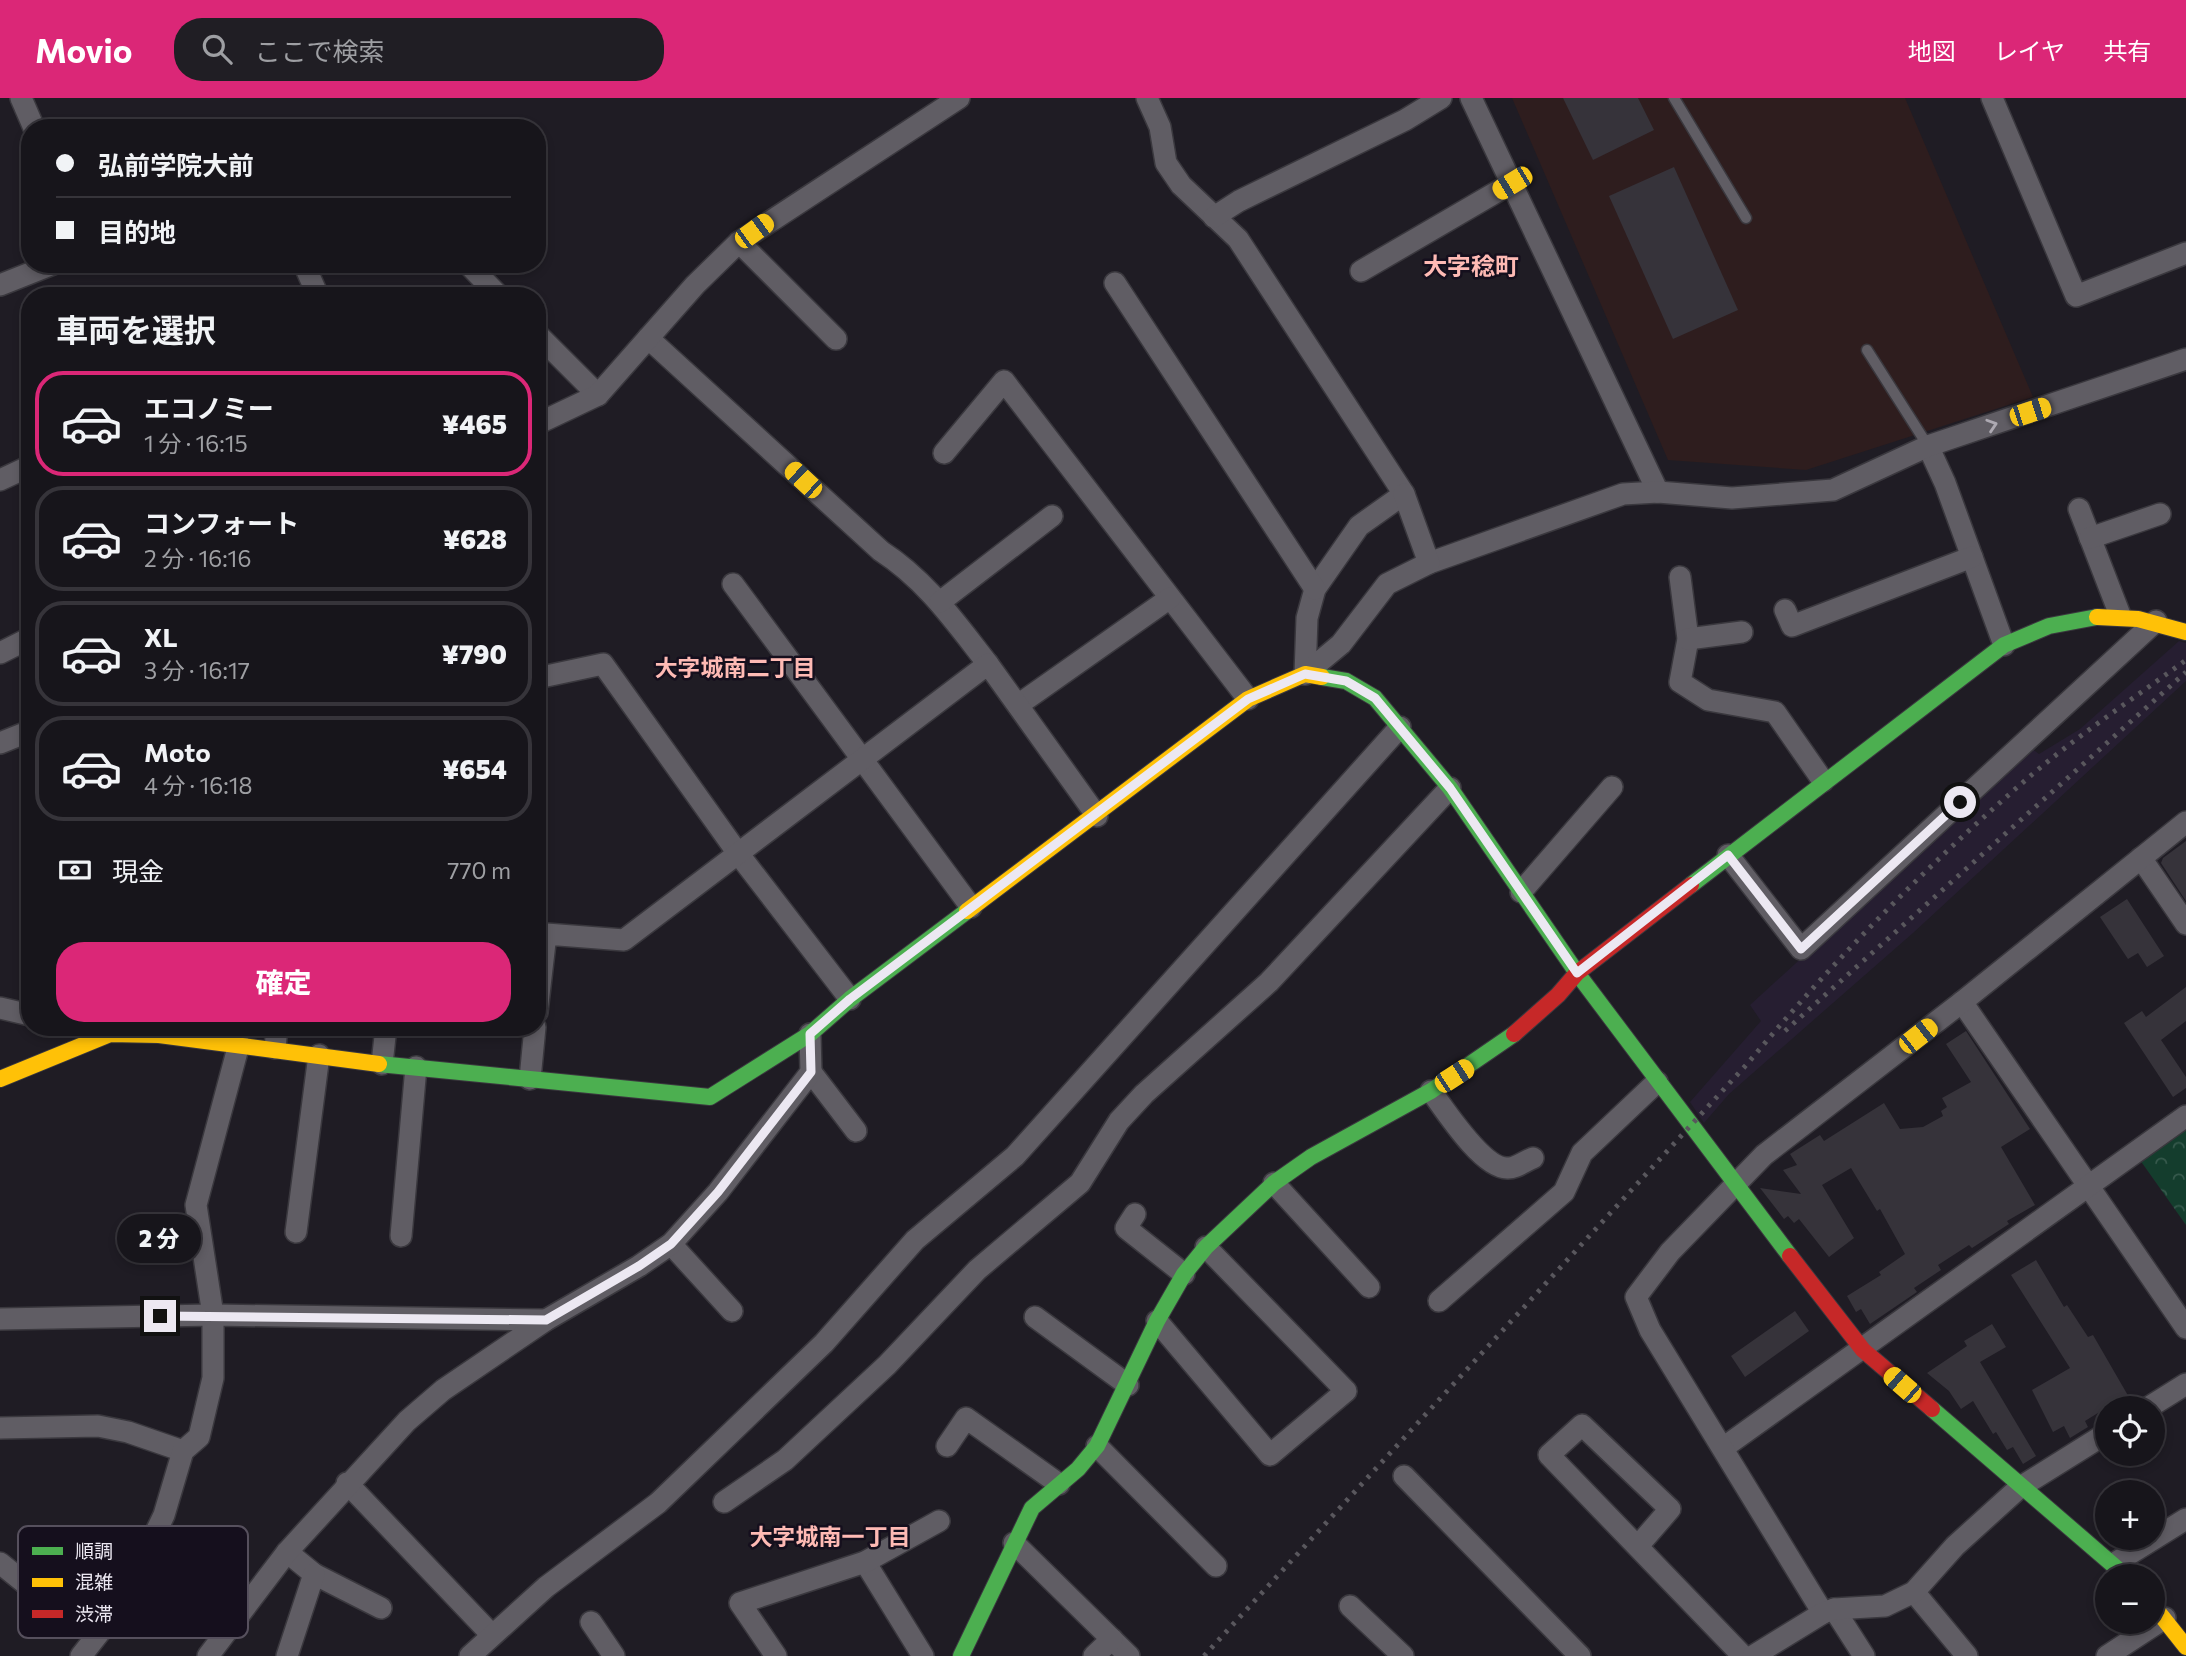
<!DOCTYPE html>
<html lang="ja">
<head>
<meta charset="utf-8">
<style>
  :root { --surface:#17151b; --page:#201e24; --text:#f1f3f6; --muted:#9e9fa3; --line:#36343a; --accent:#db2777 }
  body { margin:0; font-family:Commissioner,"Noto Sans JP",sans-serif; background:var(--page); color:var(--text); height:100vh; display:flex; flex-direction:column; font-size:26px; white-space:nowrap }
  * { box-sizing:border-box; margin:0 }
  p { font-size:23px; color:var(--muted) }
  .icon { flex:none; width:38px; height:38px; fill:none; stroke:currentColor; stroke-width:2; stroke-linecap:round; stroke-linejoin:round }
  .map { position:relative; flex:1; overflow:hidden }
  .side { position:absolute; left:21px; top:189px; width:525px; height:749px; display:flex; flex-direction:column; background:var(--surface); border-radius:28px; box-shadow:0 4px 10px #0003,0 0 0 2px var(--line) }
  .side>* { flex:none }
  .hud { position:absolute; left:21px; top:21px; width:525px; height:154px; border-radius:28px; box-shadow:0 4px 10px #0003,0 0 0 2px var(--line); display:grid; align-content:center; height:154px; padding:0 35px; background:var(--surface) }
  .buttons { position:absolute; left:2095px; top:1298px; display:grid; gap:14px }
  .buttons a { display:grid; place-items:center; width:70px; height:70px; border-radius:50%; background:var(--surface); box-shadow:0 4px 10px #0003,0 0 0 2px var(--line); font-size:35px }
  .end { position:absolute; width:32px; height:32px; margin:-16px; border:9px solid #ece8f2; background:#111; box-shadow:0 0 0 4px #111 }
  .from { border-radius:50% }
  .bubble { position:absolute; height:49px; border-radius:24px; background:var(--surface); box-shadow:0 4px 10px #0003,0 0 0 2px var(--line); font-size:23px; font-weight:800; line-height:49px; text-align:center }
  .car { position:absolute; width:21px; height:42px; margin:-21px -10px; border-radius:9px; box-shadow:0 0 5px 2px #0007; background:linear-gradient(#f5c518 24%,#345 0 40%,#f5c518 0 76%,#345 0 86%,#f5c518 0) }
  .hud b { display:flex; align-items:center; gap:24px; height:66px; font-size:26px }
  .hud b+b { border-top:2px solid var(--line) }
  .hud i { width:18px; height:18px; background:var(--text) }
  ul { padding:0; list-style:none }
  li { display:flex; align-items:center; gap:21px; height:105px; margin:0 14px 10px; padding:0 21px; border:4px solid var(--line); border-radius:28px }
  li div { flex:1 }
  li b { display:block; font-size:26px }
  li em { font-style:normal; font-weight:800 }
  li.on { border-color:var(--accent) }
  li>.icon { width:63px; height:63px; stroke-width:1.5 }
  h2 { padding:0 35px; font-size:32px; line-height:84px }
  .pay { display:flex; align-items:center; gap:18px; height:77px; padding:0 35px; font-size:26px }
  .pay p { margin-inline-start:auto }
  .action { display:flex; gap:14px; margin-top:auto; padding:14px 35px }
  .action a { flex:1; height:80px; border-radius:28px; background:var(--accent); color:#fff; font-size:28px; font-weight:800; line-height:80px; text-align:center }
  header { display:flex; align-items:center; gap:42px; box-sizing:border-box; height:98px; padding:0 35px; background:var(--accent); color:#fff }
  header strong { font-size:33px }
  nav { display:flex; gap:38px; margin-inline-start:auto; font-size:24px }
  .search { width:490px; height:63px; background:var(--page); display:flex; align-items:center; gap:18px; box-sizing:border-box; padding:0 24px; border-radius:28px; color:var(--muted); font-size:26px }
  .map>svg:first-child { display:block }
  .built { fill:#261e31 }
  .education { fill:#2e1d1e }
  .park { fill:url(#park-crowns) }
  .building { fill:#36333a }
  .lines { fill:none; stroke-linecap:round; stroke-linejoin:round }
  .lane-casing { stroke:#3a383e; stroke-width:13 }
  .street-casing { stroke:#3a383e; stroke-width:24 }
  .fast-casing { stroke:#3a383e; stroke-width:18 }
  .slow-casing { stroke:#3a383e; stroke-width:18 }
  .jam-casing { stroke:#3a383e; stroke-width:18 }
  .lane { stroke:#605d64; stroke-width:10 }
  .street { stroke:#605d64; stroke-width:21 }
  .fast { stroke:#4caf50; stroke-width:16 }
  .slow { stroke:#ffc107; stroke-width:16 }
  .jam { stroke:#c62828; stroke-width:16 }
  .rail { stroke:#59575d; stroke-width:5; stroke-dasharray:3.5 7; stroke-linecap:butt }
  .oneway { stroke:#ada9b2 }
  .route { stroke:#ece8f2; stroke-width:9 }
  .labels { text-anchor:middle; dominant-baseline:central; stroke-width:5; stroke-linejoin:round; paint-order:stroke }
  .neighbourhood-label { font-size:23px; font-weight:bold; fill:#febab4; stroke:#150f1d }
  .quarter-label { font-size:24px; font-weight:bold; fill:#febab4; stroke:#150f1d }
  .key { fill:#150f1d; stroke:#56505d; stroke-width:2 }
  .key-label { font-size:19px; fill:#ece8f2 }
</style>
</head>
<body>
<header>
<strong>Movio</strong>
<div class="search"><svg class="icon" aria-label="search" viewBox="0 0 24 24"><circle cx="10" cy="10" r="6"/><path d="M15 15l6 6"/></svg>ここで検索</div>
<nav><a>地図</a><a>レイヤ</a><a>共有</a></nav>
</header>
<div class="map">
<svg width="2186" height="1558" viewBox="0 0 2186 1558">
  <defs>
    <pattern id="park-crowns" width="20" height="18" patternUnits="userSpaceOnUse" patternTransform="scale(1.75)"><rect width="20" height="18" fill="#143d2d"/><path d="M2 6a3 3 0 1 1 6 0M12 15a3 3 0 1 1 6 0" fill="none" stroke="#36594c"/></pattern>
  </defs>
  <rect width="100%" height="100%" fill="#1f1c24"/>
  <path class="built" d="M2179,543L2186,545V583L1913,835L1729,996L1704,1025L1690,1004L1761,923L1750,907L2031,650L2039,656L2080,631Z"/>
  <path class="education" d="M1512,0H1905L2033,299L1806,372L1668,362Z"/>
  <path class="park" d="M2186,1030V1127L2140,1062Z"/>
  <g class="building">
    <path d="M1563,0H1638L1654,32L1593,62Z"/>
    <path d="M1674,69L1738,212L1673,241L1609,98Z"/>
    <path d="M2186,743V803L2161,765L2163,760Z"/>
    <path d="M2127,801L2164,858L2147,869L2138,855L2128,861L2100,819Z"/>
    <path d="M2186,889V923L2161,942L2186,979V990L2173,999L2124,925L2142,913L2146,919Z"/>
    <path d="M1966,933L2030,1031L2001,1049L2035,1107L2007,1123L2009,1126L1972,1150L1969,1147L1938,1167L1941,1172L1914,1190L1917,1194L1870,1226L1861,1211L1856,1214L1847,1198L1881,1177L1879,1174L1905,1156L1880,1111L1877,1113L1851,1070L1822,1087L1854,1140L1829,1159L1799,1121L1794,1125L1788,1118L1784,1121L1760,1090L1801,1096L1783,1072L1797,1067L1790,1056L1820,1037L1824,1043L1884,1005L1900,1031L1923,1029L1943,1018L1941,1013L1947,1009L1942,1000L1971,984L1946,946Z"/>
    <path d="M2036,1162L2064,1209L2067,1207L2088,1239L2093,1237L2130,1301L2116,1309L2114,1305L2085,1323L2088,1329L2070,1340L2064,1328L2053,1334L2032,1292L2070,1270L2011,1177Z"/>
    <path d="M1795,1213L1809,1233L1745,1279L1731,1258Z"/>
    <path d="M1992,1226L2006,1249L1980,1264L2036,1358L2023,1366L2013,1349L2007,1352L1996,1334L1993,1336L1973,1303L1961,1311L1949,1293L1927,1275L1967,1248L1964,1243Z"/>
  </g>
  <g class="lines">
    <g class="lane-casing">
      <g id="lane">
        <path d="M1674,0L1746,120"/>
        <path d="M1867,252L1928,348"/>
      </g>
    </g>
    <g class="street-casing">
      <g id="street">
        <path d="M21,0L34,30"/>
        <path d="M1147,0L1160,29L1166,65L1181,87L1238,141L1404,396L1359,428L1315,491L1307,520L1305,576"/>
        <path d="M1471,0L1658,394"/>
        <path d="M1992,0L2076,198L2186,155"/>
        <path d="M1214,119L1239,103L1405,22L1441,0"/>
        <path d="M739,144L836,241"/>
        <path d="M304,166L318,198"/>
        <path d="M468,166L499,198"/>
        <path d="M1361,173L1512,85"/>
        <path d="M1115,185L1315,491"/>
        <path d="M0,187L53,166"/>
        <path d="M537,236L598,297"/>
        <path d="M648,240L881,453C926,482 955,524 988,566"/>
        <path d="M537,326L598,297L695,187L739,144L959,0"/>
        <path d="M1928,348L1945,385L2004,547"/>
        <path d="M944,355L1004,283L1248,601"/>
        <path d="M0,382L30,368"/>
        <path d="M2079,411L2120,517"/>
        <path d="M2090,440L2160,416"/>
        <path d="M1429,465L1623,396L1658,394L1732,400L1833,392L1928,348L2186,261"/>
        <path d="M1680,479L1688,541L1680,584L1708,602L1775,614L1823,683"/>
        <path d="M733,486L971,809"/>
        <path d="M940,504L1052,418"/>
        <path d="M1785,512L1792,528L1972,459"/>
        <path d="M1688,541L1742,534"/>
        <path d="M0,555L30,540"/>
        <path d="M1305,576L1341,546L1387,486L1429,465L1404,396"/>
        <path d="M537,580L603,566L737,754L850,901"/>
        <path d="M1018,607L1170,500"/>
        <path d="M0,645L30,633"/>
        <path d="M1728,757L1801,851L2156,523"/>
        <path d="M2141,760L2186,826"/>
        <path d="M1521,794L1612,689"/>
        <path d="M1962,904L2186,1230"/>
        <path d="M0,910L30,917"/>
        <path d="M537,914L546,836L624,842L988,566L1097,718"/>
        <path d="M275,950L277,929"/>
        <path d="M382,966L386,929"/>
        <path d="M811,974L856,1033"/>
        <path d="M530,981L535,929"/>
        <path d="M1431,993C1445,1012 1482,1070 1507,1070C1515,1071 1525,1063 1533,1060"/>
        <path d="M1274,1085L1369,1189"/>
        <path d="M1135,1116L1126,1130L1184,1176"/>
        <path d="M296,1134L319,957"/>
        <path d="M401,1138L416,969"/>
        <path d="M671,1146L732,1213"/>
        <path d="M1439,1203L1564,1094L1582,1055L1657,984"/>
        <path d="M1035,1219L1128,1287"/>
        <path d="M0,1221L213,1217L546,1222"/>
        <path d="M1157,1223L1270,1357L1346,1293L1206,1149"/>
        <path d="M2146,1311L2186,1286"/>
        <path d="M0,1330L98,1328L128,1334L183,1353"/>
        <path d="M947,1348L966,1320L1059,1386"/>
        <path d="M1097,1348L1216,1468"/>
        <path d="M1723,1350L2186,1018"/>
        <path d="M1404,1378L1580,1558"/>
        <path d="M347,1385L491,1536"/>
        <path d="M724,1404L785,1362L887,1267L977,1172L1080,1085L1119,1023L1144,996L1269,884L1450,690"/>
        <path d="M83,1443L141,1468"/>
        <path d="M1014,1445L1129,1558"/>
        <path d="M1638,1448L1670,1411L1582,1327L1549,1357L1743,1558"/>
        <path d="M287,1454L314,1476L381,1510"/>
        <path d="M865,1464L923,1558"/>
        <path d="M0,1465L57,1511"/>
        <path d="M2115,1465L2186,1421"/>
        <path d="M1914,1494L1967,1558"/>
        <path d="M1350,1508L1403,1558"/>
        <path d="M1834,1511L1864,1558"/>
        <path d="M1823,1515L1650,1232L1636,1199L1670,1154L1764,1057L1962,904L2186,724"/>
        <path d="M591,1524L614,1558"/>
        <path d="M81,1558L121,1507L164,1417L183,1353L199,1339L213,1280V1217L196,1107L239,946"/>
        <path d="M208,1558L287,1454L407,1323L443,1292L546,1222L639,1168L671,1146L718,1094L811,974L810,936"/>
        <path d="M287,1558L314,1476"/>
        <path d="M470,1558L546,1489L658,1405L824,1245L915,1142L1015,1058L1400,629"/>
        <path d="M776,1558L740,1505L865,1464L939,1423"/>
        <path d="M1094,1558L1112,1541"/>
        <path d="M1753,1558L1823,1515L1834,1511L1885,1508L1914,1494L1955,1448L2019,1390L2107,1335"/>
        <path d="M2107,1558L2165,1520"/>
      </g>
    </g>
    <g class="fast-casing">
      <g id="fast">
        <path d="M1322,579L1346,583L1375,600L1450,690L1577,875L1790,1158"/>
        <path d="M1691,787L2004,547L2049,528L2097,519"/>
        <path d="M379,966L710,999L810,936L850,901L967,813"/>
        <path d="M1932,1311L2127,1479"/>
        <path d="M961,1558L1032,1410L1078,1371L1097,1348L1157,1223L1184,1176L1206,1149L1274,1085L1311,1059L1431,993L1514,936"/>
      </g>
    </g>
    <g class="slow-casing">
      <g id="slow">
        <path d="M2097,519L2138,521L2186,534"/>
        <path d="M967,813L1248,601L1305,576L1322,579"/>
        <path d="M0,981L110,936L159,937L379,966"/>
        <path d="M2152,1506L2186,1549"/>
      </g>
    </g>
    <g class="jam-casing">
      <g id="jam">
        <path d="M1514,936L1558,897L1577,875L1691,787"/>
        <path d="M1790,1158L1863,1252L1932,1311"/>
      </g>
    </g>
    <use href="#lane" class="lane"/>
    <use href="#street" class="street"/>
    <use href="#fast" class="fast"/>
    <use href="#slow" class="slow"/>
    <use href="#jam" class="jam"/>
    <g class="rail">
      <path d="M1785,933L2186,574"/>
      <path d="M1204,1558L1748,965C1834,862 1926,768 2028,680C2078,637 2133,601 2186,562"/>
    </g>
  </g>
  <defs><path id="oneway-chevron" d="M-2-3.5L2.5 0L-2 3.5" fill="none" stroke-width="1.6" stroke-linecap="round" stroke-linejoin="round" transform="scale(1.75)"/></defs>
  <use class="oneway" href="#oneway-chevron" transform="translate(1992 327) rotate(-18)"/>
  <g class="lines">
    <path class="route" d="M160,1218L546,1222L639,1168L671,1146L718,1094L811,974L810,936L850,901L1248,601L1305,576L1346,583L1375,600L1450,690L1577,875L1728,757L1801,851L1960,704"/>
  </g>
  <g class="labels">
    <g class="neighbourhood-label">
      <text x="735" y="569">大字城南二丁目</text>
      <text x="830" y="1438">大字城南一丁目</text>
    </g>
    <g class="quarter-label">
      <text x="1471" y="167">大字稔町</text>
    </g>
  </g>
  <rect x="18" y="1428" width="230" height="112" rx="10" class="key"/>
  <rect x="32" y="1449" width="31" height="8" fill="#4caf50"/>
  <rect x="32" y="1480" width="31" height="9" fill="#ffc107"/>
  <rect x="32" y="1512" width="31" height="8" fill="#c62828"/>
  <g class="key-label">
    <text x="75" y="1460">順調</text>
    <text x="75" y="1491">混雑</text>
    <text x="75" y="1523">渋滞</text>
  </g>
</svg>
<div class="buttons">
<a><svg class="icon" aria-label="locate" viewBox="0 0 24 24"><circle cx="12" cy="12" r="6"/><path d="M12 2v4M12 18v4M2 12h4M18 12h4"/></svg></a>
<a>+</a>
<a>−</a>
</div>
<i class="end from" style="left:1960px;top:704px"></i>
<i class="end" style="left:160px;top:1218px"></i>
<div class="bubble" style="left:117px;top:1116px;width:84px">2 分</div>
<i class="car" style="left:1512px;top:85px;rotate:239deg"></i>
<i class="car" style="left:754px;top:133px;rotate:54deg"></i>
<i class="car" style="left:2030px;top:314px;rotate:72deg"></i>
<i class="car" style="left:803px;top:382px;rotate:313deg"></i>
<i class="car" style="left:1918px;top:938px;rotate:52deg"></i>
<i class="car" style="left:1454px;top:978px;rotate:57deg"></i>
<i class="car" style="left:1902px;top:1287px;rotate:311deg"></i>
<div class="hud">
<b><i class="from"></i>弘前学院大前</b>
<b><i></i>目的地</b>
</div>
<section class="side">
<h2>車両を選択</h2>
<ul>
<li class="on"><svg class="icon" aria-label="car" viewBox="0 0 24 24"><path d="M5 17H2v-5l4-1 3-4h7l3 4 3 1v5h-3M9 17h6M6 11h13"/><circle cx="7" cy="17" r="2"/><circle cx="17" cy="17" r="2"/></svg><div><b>エコノミー</b><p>1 分 · 16:15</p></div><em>¥465</em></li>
<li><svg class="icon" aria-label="car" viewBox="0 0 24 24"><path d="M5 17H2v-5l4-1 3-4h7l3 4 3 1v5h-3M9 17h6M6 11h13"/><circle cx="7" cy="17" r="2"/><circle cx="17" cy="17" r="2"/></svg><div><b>コンフォート</b><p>2 分 · 16:16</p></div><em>¥628</em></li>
<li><svg class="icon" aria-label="car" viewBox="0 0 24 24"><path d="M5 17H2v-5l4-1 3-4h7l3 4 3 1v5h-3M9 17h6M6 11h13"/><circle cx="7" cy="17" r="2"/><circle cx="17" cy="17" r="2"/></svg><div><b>XL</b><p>3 分 · 16:17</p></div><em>¥790</em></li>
<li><svg class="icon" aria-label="car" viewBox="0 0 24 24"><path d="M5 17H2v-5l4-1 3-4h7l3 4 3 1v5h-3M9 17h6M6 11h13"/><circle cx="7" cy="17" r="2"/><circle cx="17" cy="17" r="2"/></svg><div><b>Moto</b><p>4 分 · 16:18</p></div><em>¥654</em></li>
</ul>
<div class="pay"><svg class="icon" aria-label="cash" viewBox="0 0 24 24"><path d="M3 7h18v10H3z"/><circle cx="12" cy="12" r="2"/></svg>現金<p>770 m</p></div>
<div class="action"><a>確定</a></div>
</section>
</div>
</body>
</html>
